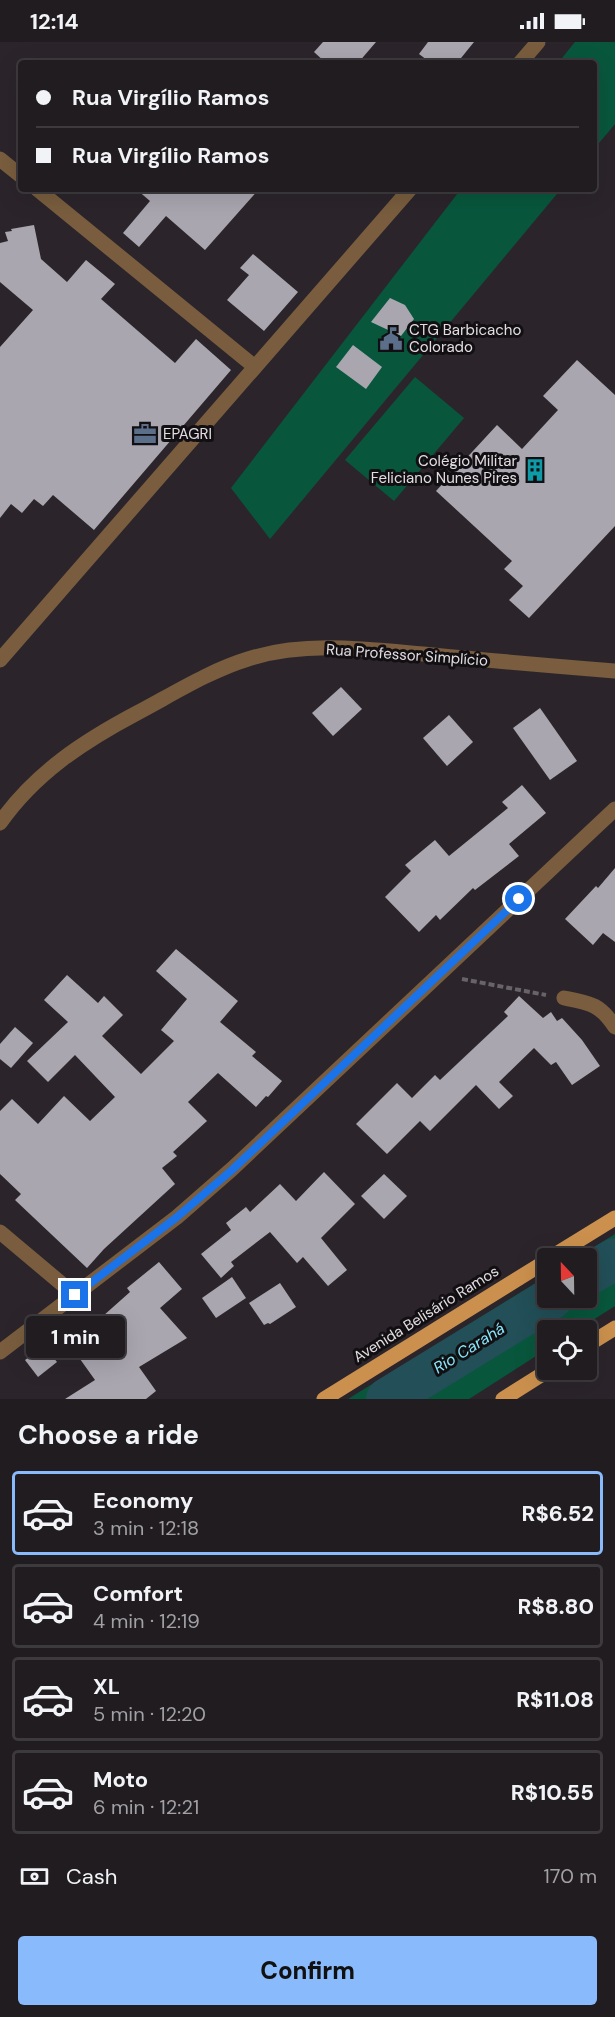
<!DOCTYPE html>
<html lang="en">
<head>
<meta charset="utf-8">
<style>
  :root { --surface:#201c20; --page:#2d292d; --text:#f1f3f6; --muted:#a2a1a5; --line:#3d3a3e; --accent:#89bafc }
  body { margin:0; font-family:"DM Sans",sans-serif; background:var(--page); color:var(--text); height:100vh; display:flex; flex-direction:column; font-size:22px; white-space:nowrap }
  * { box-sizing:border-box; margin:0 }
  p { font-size:20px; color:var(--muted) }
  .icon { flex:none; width:33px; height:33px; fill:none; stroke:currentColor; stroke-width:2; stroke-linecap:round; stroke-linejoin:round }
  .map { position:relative; height:1357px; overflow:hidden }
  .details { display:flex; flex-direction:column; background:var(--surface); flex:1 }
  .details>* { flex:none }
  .guide { position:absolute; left:18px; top:18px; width:579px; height:132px; border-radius:6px; box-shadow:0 6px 24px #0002,0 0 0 2px var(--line); display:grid; align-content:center; height:132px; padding:0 18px; background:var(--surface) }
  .needle { width:39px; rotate:338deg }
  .fabs { position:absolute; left:537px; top:1206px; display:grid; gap:12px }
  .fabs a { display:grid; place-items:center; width:60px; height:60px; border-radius:6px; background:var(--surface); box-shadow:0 6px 24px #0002,0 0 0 2px var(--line); font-size:30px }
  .end { position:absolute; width:27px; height:27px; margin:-14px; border:8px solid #1a73e8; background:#fff; box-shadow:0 0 0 3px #fff }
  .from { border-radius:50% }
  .bubble { position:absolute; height:42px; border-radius:6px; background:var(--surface); box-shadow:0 6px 24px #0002,0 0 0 2px var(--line); font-size:20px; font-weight:800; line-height:42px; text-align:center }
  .guide b { display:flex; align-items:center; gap:21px; height:57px; font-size:22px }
  .guide b+b { border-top:2px solid var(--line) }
  .guide i { width:15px; height:15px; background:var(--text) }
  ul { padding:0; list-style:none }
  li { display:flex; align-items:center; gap:18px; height:84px; margin:0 12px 9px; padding:0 6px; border:3px solid var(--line); border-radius:6px }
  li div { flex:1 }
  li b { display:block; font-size:22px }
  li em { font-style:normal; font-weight:800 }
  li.active { border-color:var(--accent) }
  li>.icon { width:54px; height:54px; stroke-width:1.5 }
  h2 { padding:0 18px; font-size:27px; line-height:72px }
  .pay { display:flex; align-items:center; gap:15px; height:66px; padding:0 18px; font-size:22px }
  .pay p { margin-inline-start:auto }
  .primary-button { display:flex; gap:12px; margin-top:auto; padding:12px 18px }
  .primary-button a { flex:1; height:69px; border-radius:6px; background:var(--accent); color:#111; font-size:24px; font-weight:800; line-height:69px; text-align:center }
  .status { display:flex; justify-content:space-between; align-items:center; height:42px; padding:0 30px; background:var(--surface); direction:ltr }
  .status svg { height:16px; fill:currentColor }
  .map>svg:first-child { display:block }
  .green { fill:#08573d }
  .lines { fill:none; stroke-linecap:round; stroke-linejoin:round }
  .river { stroke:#224f58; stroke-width:42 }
  .building { fill:#a9a6b0 }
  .path { stroke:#686368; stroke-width:4; stroke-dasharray:6 3; stroke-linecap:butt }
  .minor { stroke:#795d3e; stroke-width:15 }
  .major { stroke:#cb904d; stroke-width:15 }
  .route { stroke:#1a73e8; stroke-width:8 }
  .labels { text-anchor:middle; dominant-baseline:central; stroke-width:6; stroke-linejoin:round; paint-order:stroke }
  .poi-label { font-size:15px; fill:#e2dde1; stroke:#120f12; text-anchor:start }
  .street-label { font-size:15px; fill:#e2dde1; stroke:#120f12 }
  .water-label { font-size:16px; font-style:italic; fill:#87e8fd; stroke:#120f12 }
</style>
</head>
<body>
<div class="status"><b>12:14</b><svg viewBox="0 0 49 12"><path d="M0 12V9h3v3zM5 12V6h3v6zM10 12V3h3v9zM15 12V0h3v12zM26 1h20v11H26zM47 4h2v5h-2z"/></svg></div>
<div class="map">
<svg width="615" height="1357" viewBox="0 0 615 1357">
  <rect width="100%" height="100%" fill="#2b252b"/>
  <g class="green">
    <path d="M575,0H615V82L594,107V21H558Z"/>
    <path d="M461,147H561L270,497L231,446Z"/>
    <path d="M415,335L464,376L394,459L345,418Z"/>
    <path d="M615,1192V1264L577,1288H548L547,1307L469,1357H348L547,1234L548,1256H586V1216H576Z"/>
  </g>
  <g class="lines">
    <g class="river">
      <path d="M586,1234L615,1217"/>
      <path d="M387,1357L552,1256"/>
    </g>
  </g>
  <g class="building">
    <path d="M323,0H376L358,21H326L314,10Z"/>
    <path d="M428,0H474L457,21H431L419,12Z"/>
    <path d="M136,147H259L205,208L166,174L139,205L123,191L150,159Z"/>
    <path d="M34,183L41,217L67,240L86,218L115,242L101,257L175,321L196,297L231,328L94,488L53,453L43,464L34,457L22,471L11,462L0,476V305L33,268L0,240V201L8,199L5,190L12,189L11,187Z"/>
    <path d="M253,212L298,250L264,289L227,258L249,233L240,226Z"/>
    <path d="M390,256L405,263L414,277L401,294L371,280Z"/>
    <path d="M353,303L382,325L366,347L336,325Z"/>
    <path d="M577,318L615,353V484L529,576L509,558L523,544L504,527L512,519L436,449L497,383L522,407L558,368L543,354Z"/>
    <path d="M341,645L362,667L333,694L312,671Z"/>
    <path d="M540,666L577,719L550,738L513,686Z"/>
    <path d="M449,673L473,700L447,724L423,696Z"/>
    <path d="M522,743L546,771L509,802L519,814L475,848L473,846L440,878L436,873L419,890L385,855L411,829L405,823L435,798L449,814L508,766L502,760Z"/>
    <path d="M615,826V900L603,891L593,903L565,877L596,844L598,846Z"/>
    <path d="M176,907L238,959L220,980L256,1010L252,1014L282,1039L268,1055L266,1054L256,1065L218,1031L188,1060L207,1079L173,1110L177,1114L162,1126L175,1142L104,1207L87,1226L15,1158L21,1152L0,1132V1069L12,1057L38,1082L64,1054L90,1079L115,1055L75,1013L48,1040L27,1019L68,980L44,958L67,933L98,961L104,954L123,973L102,994L141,1032L174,999L161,988L187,957L156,929Z"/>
    <path d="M519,954L543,976L551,970L557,979L562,976L582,998L600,1024L572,1043L556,1020L551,1023L534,1006L499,1040L513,1054L499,1067L476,1043L430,1089L420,1079L387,1112L356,1082L397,1041L412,1056L435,1033L440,1038L508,974L504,970Z"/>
    <path d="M15,985L33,1001L11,1026L0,1017V1002Z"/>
    <path d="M324,1130L355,1162L321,1196L347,1228L328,1244L303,1215L297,1221L270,1190L231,1220L234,1224L221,1236L201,1212L231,1188L226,1181L246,1165L250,1170L280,1142L296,1159Z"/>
    <path d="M384,1132L407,1154L384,1177L361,1154Z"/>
    <path d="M159,1220L182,1247L160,1266L187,1296L139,1325L156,1349L146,1357H65L95,1338L65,1296L91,1277L94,1282L130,1250L127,1246Z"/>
    <path d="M232,1235L246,1256L216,1276L202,1256Z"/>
    <path d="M280,1241L296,1265L270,1282L268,1281L264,1283L249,1261Z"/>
    <path d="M44,1304L57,1320L38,1335L25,1318Z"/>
  </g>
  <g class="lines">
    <path class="path" d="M462,937L546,953"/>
    <g class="minor">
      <path d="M520,21L538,0"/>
      <path d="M0,117L21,134"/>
      <path d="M37,147L255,325"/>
      <path d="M0,618L410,147"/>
      <path d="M0,781C35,731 84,699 137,671C173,652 209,629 248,617C307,598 373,608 433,613C494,619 554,624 615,629"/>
      <path d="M564,956C590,961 600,962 615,985"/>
      <path d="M0,1190L75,1253"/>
      <path d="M0,1310L177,1175L232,1127L615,767"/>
    </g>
    <g class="major">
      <path d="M550,1216L615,1176"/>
      <path d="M586,1304L615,1286"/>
      <path d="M324,1357L548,1218"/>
      <path d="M503,1357L549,1328"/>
    </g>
  </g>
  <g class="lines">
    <path class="route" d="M75,1253L177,1175L232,1128L519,857"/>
  </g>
  <defs>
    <g id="civic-bare" transform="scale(1.8)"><path d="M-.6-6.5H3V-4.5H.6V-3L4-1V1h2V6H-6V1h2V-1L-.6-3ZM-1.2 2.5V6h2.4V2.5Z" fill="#5c6f8a" stroke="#120f12" stroke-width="2.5" paint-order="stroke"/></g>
    <g id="office-bare" transform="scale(1.8)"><path d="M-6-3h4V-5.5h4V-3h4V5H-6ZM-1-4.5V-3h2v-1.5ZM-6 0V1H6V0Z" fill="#5c6f8a" stroke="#120f12" stroke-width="2.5" paint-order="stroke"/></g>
    <g id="building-bare" transform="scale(1.8)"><path d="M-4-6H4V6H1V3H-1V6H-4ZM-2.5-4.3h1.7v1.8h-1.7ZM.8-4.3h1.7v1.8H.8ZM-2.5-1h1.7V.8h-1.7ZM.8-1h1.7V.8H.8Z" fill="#0f9aa8" stroke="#120f12" stroke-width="2.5" paint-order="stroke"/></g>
  </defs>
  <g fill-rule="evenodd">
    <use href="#civic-bare" x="391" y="297"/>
    <use href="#office-bare" x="145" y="392"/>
    <use href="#building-bare" x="535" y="428"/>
  </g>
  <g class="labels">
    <g class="poi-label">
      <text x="409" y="288">CTG Barbicacho<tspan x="409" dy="17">Colorado</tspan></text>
      <text x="163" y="392">EPAGRI</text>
      <text x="517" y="419" text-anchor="end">Colégio Militar<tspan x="517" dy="17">Feliciano Nunes Pires</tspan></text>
    </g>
    <g class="street-label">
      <text transform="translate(407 613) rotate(4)">Rua Professor Simplício</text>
      <text transform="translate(426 1272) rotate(-32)">Avenida Belisário Ramos</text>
    </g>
    <g class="water-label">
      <text transform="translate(469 1306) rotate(-32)">Rio Carahá</text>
    </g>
  </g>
</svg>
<div class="fabs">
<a><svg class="needle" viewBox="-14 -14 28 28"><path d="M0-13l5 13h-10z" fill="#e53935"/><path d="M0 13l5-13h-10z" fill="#a2a1a5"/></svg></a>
<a><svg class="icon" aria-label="locate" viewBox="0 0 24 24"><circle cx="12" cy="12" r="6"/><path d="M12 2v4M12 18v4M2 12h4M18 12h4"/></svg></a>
</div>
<i class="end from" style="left:519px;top:857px"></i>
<i class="end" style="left:75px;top:1253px"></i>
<div class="bubble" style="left:26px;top:1274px;width:99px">1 min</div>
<div class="guide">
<b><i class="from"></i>Rua Virgílio Ramos</b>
<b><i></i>Rua Virgílio Ramos</b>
</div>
</div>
<section class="details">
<h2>Choose a ride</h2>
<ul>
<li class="active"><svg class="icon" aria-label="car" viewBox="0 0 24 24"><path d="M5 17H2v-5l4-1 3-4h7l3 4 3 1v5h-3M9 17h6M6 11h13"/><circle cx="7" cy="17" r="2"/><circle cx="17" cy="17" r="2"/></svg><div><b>Economy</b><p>3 min · 12:18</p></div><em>R$6.52</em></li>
<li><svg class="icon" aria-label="car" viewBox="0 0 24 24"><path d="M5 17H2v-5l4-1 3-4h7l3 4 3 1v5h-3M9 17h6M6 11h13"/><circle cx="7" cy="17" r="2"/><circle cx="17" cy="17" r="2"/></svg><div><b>Comfort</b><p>4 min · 12:19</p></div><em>R$8.80</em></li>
<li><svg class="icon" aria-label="car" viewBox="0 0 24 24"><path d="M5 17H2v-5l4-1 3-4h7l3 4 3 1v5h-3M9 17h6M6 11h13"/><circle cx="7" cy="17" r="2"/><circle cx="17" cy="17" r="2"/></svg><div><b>XL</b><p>5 min · 12:20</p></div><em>R$11.08</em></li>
<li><svg class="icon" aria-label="car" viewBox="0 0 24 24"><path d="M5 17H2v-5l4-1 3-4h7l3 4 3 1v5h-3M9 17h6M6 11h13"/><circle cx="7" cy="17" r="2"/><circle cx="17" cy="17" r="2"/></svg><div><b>Moto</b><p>6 min · 12:21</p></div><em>R$10.55</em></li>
</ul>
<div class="pay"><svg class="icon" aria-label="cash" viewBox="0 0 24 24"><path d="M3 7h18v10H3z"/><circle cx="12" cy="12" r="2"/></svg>Cash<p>170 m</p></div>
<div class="primary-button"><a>Confirm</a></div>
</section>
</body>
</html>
